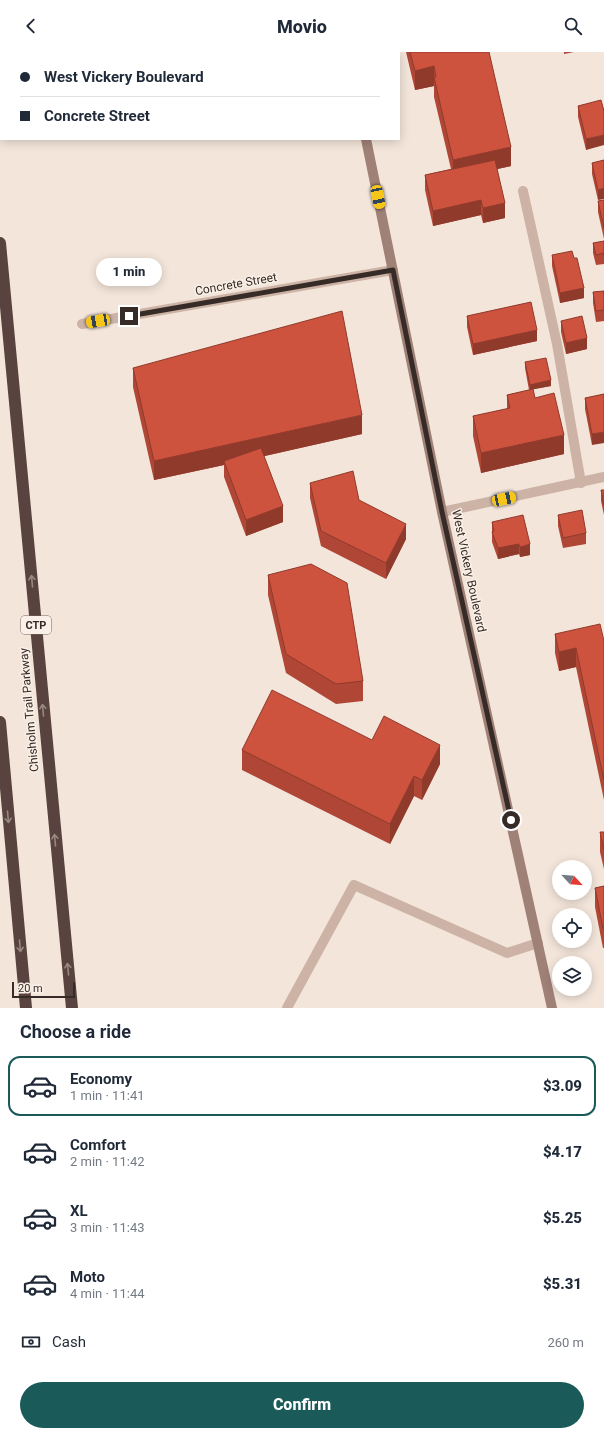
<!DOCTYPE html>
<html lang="en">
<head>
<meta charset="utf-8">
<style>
  :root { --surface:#fff; --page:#f2f2f3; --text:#1f2937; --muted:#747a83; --line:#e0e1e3; --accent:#1a5b59 }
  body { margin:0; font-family:Roboto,sans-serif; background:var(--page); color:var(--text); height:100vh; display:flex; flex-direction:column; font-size:15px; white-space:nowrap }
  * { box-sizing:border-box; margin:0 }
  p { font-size:13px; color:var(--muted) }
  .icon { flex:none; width:22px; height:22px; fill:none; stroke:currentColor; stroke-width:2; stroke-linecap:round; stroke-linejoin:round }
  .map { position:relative; height:956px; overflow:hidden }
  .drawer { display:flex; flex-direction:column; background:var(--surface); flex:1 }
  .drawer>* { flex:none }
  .top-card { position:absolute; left:0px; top:0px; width:400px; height:88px; box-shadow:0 2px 10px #0003; display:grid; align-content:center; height:88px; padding:0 20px; background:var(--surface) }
  .needle { width:26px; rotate:116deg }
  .buttons { position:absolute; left:552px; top:808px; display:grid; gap:8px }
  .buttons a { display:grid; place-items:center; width:40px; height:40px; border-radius:50%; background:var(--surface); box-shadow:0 2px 10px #0003; font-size:20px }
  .scale { position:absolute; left:12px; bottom:10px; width:63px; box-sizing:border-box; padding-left:4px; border:2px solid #372b27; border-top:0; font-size:11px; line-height:14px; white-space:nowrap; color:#372b27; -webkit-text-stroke:3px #faf0e7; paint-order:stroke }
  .end { position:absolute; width:18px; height:18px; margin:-9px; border:5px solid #372b27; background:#fff; box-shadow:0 0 0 2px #fff }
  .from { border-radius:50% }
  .bubble { position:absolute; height:28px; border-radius:14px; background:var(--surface); box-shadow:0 2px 10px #0003; font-size:13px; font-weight:800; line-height:28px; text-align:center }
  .car { position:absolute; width:12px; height:24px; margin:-12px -6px; border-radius:5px; box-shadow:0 0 3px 1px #0007; background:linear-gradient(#f5c518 24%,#345 0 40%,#f5c518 0 76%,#345 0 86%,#f5c518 0) }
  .top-card b { display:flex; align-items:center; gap:14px; height:38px; font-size:15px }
  .top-card b+b { border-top:1px solid var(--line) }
  .top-card i { width:10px; height:10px; background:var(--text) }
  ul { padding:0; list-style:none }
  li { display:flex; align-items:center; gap:12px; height:60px; margin:0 8px 6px; padding:0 12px; border:2px solid transparent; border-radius:12px }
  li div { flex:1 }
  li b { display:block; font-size:15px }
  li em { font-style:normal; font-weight:800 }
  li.on { border-color:var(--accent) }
  li>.icon { width:36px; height:36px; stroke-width:1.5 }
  h2 { padding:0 20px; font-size:18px; line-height:48px }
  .pay { display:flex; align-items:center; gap:10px; height:44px; padding:0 20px; font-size:15px }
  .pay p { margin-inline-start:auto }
  .button { display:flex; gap:8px; margin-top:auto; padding:8px 20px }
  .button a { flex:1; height:46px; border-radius:24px; background:var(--accent); color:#fff; font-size:16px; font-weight:800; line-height:46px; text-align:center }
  header { display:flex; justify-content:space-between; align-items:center; height:52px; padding:0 20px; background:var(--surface); font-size:18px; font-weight:800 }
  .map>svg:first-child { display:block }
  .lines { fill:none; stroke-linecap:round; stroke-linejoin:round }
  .service { stroke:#ccb3a6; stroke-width:10 }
  .minor { stroke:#ccb3a6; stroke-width:10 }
  .secondary { stroke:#a08177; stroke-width:10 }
  .motorway { stroke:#59433e; stroke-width:12 }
  .wall { fill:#b04736 }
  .shaded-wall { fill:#903a2c }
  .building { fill:#cd533f; stroke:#903a2c }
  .oneway { stroke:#998882 }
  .route { stroke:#372b27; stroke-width:5 }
  .labels { text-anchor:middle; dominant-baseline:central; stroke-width:3; stroke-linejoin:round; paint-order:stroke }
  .shield { fill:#faf0e7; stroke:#726661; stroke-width:1 }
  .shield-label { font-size:11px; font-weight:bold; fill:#372b27 }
  .street-label { font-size:12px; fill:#372b27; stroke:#faf0e7 }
</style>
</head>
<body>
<header><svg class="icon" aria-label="back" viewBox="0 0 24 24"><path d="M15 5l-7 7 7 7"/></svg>Movio<svg class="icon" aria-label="search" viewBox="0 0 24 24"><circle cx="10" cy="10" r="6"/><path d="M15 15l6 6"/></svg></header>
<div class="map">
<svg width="604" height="956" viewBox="0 0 604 956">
  <rect width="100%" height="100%" fill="#f3e5da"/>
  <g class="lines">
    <g class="service">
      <path d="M523,139L557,292L581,431"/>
      <path d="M82,272L393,218"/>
      <path d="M287,956L354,833L507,901L538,891"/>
    </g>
    <path class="minor" d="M442,460L604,425"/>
    <g class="secondary">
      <path d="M349,0V1"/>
      <path d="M366,87L442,460L552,956"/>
    </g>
    <g class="motorway">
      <path d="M0,191L72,956"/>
      <path d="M0,670L26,956"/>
    </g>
  </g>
  <g class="wall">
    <path d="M406,0H489L511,114L497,117L505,166L483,171L481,163L433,174L425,138V123L451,117L434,45V34L415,38Z"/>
    <path d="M564,0H574L564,2Z"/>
    <path d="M601,48L586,98L578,65V54Z"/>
    <path d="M604,108L598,148L592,122V111Z"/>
    <path d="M604,148V187L598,160V149Z"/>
    <path d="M604,189V214V212L596,213L593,201V191Z"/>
    <path d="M552,203L574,206L584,246L560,251L552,214Z"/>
    <path d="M604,239V269L596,270L593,251V240Z"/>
    <path d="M467,264L537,289L473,303L467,275Z"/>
    <path d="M561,269L587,297L566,302L561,280Z"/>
    <path d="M525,310L551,334L533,337L535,346L564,402L481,421L473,384V364L507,357V343L529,338L525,316Z"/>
    <path d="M133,316L362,382L264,404L283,470L246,484L224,425V413L154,428L133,335Z"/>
    <path d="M604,342L592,393L585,357V346Z"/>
    <path d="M310,431L406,487L386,527L321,494L310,446Z"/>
    <path d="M601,438H604V463L601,449Z"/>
    <path d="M558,463L586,481V492L563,496L558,474Z"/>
    <path d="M492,470L530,503L520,505L519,502L498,507L492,490Z"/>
    <path d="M268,523L363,629V649L336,652L286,621L268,543Z"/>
    <path d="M555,582L604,589V748L576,615L559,619L555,601Z"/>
    <path d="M372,688L440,712L422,748L414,744L390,792L242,718V698Z"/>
    <path d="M600,780H604V817L600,800Z"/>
    <path d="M604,834V896H603L595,855V836Z"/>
  </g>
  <g class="shaded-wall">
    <path d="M434,14V34L415,38V19Z"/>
    <path d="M604,83V93L586,98V87Z"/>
    <path d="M511,95V114L453,127V108Z"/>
    <path d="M604,136V147L598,148V138Z"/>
    <path d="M481,148V163L433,174V159Z"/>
    <path d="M505,151V166L483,171V156Z"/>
    <path d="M584,236V246L560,251V241Z"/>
    <path d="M537,278V289L473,303V292Z"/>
    <path d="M587,286V297L566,302V291Z"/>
    <path d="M551,328V334L530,338V333Z"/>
    <path d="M362,363V382L225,413L224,409V413L154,428V409Z"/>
    <path d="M604,380V391L592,393V382Z"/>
    <path d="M564,383V402L481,421V401Z"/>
    <path d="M283,454V470L246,484V468Z"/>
    <path d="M406,472V487L386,527V511Z"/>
    <path d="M519,492V502L498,507V496Z"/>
    <path d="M530,492V503L520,505V495Z"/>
    <path d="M576,596V615L559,619V600Z"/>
    <path d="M440,693V712L422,748V728Z"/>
    <path d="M414,724V744L390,792V772Z"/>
  </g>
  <g class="building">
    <path d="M410,0H489L511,95L453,108L434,25H436L434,14L415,19Z"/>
    <path d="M601,48L604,59V83L586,87L578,54Z"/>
    <path d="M495,108L505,151L483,156L481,148L433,159L425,123Z"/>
    <path d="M604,108V136L598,138L592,111Z"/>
    <path d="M604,148V176L598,149Z"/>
    <path d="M604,189V204V201L596,203L593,191Z"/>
    <path d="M572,199L574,206H577L584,236L560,241L552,203Z"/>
    <path d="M604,239V258L596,259L593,240Z"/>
    <path d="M531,250L537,278L473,292L467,264Z"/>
    <path d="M342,259L362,363L154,409L133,316Z"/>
    <path d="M582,264L587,286L566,291L561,269Z"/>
    <path d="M546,306L551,328L530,333L525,310Z"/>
    <path d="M533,337L535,346L554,341L564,383L481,401L473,364L510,356L507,343Z"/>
    <path d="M604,342V380L592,382L585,346Z"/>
    <path d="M261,396L283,454L246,468L224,409Z"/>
    <path d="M353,419L359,448L406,472L386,511L321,479L310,431Z"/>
    <path d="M601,438H604V453Z"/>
    <path d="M582,458L586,481L563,486L558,463Z"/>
    <path d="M523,463L530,492L520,495L519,492L498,496L492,480L494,479L492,470Z"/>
    <path d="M311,512L347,531L363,629L336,632L286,602L268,523Z"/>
    <path d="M600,572L604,589V728L576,596L559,600L555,582Z"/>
    <path d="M272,638L372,688L384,664L440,693L422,728L414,724L390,772L242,698Z"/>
    <path d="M600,780H604V798Z"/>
    <path d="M604,834V876H603L595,836Z"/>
  </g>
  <defs><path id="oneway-shaft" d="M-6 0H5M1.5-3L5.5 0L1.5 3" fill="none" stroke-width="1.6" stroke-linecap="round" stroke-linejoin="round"/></defs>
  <g class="oneway">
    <use href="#oneway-shaft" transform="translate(32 529) rotate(-95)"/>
    <use href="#oneway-shaft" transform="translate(43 658) rotate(-95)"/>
    <use href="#oneway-shaft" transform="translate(8 765) rotate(85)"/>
    <use href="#oneway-shaft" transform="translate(55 788) rotate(-95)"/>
    <use href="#oneway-shaft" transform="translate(20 894) rotate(85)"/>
    <use href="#oneway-shaft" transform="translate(68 917) rotate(-96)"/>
  </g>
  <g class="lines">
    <path class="route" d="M129,264L393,218L442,460L511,768"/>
  </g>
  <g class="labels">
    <rect class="shield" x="21" y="564" width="30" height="18" rx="3"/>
    <g class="shield-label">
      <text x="36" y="573">CTP</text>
    </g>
    <g class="street-label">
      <text transform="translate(236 232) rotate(-10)">Concrete Street</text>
      <text transform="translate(469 519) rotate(78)">West Vickery Boulevard</text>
      <text transform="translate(29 658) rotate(-95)">Chisholm Trail Parkway</text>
    </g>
  </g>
</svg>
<div class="buttons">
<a><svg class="needle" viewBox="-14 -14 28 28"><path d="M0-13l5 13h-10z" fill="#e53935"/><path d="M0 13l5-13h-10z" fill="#747a83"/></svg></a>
<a><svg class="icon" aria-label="locate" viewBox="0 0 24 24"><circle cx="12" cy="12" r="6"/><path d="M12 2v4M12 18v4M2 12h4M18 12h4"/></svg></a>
<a><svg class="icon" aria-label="layers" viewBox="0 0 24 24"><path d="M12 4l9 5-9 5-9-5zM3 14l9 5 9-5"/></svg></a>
</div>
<div class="scale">20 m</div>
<i class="end from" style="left:511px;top:768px"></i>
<i class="end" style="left:129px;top:264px"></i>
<div class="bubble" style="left:96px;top:206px;width:66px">1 min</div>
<i class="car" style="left:378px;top:145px;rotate:168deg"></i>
<i class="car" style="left:98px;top:269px;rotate:260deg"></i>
<i class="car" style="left:504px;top:447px;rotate:78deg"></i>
<div class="top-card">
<b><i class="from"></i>West Vickery Boulevard</b>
<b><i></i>Concrete Street</b>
</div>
</div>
<section class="drawer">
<h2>Choose a ride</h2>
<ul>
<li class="on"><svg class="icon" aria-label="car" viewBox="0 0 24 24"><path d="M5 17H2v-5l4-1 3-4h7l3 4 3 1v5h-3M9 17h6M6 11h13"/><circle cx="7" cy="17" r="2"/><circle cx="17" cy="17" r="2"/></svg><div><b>Economy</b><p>1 min · 11:41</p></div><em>$3.09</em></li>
<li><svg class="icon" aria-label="car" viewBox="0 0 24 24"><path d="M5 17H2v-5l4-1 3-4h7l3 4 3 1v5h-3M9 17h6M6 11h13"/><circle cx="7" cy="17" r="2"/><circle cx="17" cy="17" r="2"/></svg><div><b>Comfort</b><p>2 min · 11:42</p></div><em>$4.17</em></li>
<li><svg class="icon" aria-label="car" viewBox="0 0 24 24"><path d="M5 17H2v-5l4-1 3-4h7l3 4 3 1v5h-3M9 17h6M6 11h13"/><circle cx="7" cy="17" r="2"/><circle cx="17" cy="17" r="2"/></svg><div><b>XL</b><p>3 min · 11:43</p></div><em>$5.25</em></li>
<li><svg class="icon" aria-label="car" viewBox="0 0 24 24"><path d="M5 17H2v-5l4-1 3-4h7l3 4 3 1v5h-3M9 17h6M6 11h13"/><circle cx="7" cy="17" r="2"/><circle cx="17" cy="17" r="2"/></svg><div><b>Moto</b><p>4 min · 11:44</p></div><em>$5.31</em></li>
</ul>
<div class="pay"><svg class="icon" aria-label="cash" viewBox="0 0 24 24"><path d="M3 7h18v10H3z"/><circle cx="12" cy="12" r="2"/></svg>Cash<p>260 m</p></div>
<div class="button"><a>Confirm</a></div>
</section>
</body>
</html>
